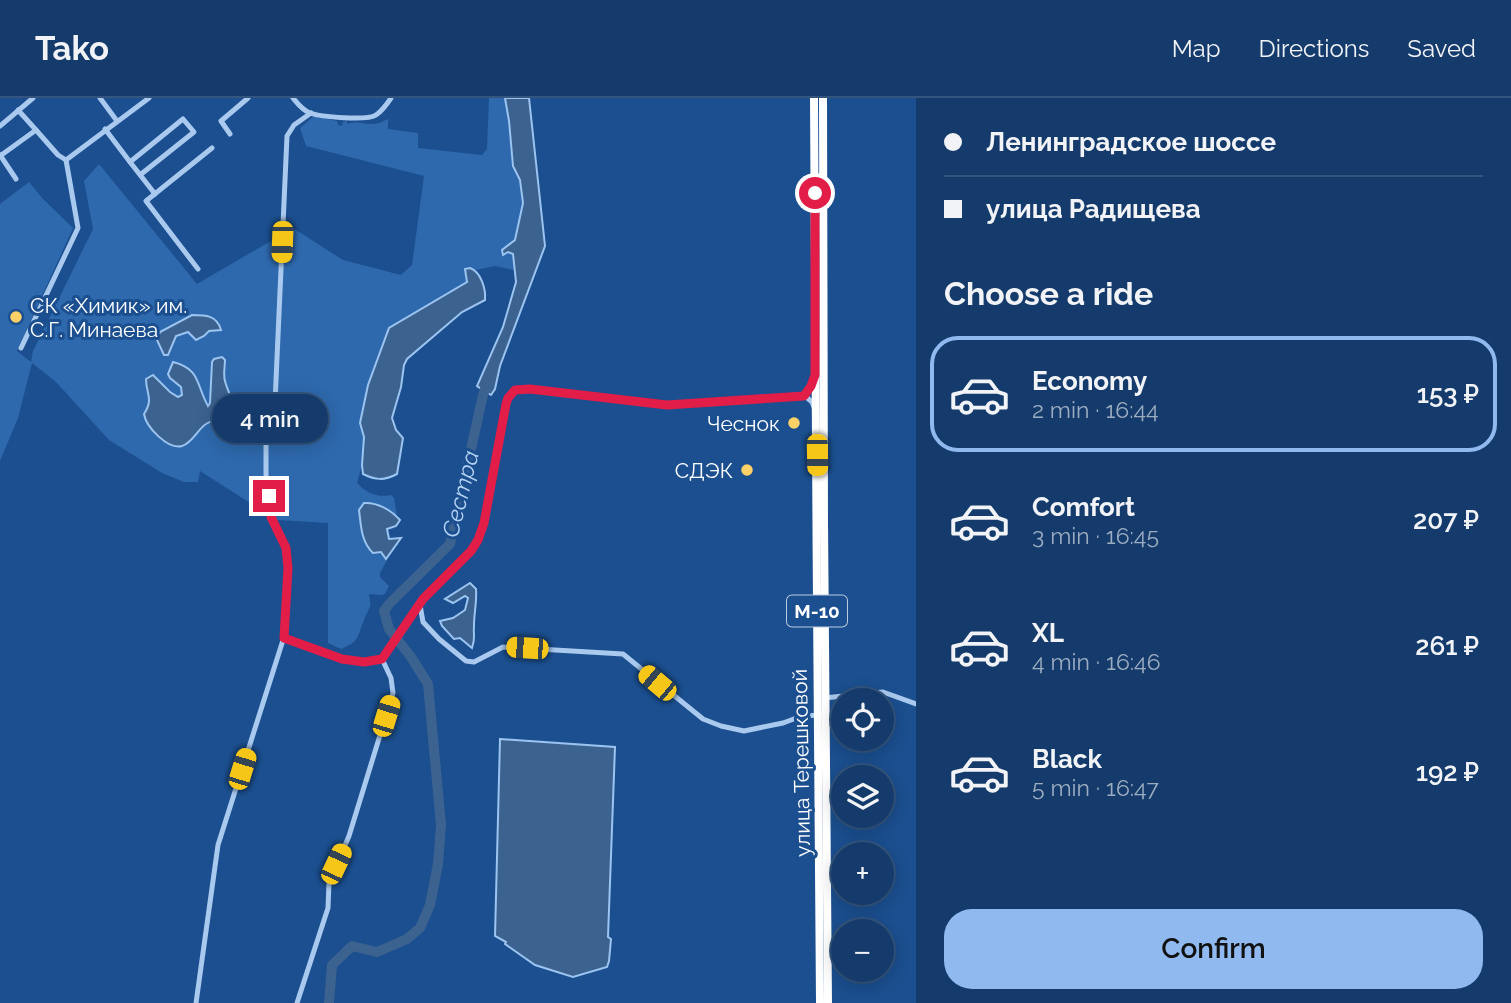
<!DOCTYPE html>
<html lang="en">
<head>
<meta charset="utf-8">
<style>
  :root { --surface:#143b6b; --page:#214673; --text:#f1f3f6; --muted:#9dadc1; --line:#33557e; --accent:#90b9f0 }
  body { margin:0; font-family:Raleway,sans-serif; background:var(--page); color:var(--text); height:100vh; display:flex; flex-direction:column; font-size:26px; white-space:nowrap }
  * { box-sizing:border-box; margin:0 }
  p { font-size:23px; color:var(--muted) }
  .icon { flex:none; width:38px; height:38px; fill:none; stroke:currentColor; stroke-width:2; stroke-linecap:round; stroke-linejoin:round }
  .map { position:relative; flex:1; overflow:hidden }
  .drawer { display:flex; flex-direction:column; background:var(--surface); width:595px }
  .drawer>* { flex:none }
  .hud { display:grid; align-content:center; height:154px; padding:0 28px; background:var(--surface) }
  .buttons { position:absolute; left:831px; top:590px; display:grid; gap:14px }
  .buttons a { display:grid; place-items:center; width:63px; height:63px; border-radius:50%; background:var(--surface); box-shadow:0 4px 18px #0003,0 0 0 2px var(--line); font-size:35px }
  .end { position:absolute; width:32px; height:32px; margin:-16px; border:9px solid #e11d48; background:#fff; box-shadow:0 0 0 4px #fff }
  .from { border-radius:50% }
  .bubble { position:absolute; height:49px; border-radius:24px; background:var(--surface); box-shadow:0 4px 18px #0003,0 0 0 2px var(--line); font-size:23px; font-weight:600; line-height:49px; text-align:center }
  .car { position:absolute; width:21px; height:42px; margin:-21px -10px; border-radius:9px; box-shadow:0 0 5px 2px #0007; background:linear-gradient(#f5c518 24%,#345 0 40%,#f5c518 0 76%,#345 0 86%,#f5c518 0) }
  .hud b { display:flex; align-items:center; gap:24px; height:66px; font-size:26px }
  .hud b+b { border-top:2px solid var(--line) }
  .hud i { width:18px; height:18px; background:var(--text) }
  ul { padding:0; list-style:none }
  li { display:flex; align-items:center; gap:21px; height:116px; margin:0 14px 10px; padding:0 14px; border:4px solid transparent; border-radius:28px }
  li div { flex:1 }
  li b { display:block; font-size:26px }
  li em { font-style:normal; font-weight:600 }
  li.active { border-color:var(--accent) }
  li>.icon { width:63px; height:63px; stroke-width:1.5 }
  h2 { padding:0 28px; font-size:32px; line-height:84px }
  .cta { display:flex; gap:14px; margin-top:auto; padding:14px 28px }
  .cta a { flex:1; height:80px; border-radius:28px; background:var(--accent); color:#111; font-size:28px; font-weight:600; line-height:80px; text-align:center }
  header { display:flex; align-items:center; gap:42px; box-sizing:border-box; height:98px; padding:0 35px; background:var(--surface); border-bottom:2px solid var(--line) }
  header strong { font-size:33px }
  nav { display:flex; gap:38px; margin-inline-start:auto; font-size:24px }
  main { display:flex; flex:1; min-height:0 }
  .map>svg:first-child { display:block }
  .green { fill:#2e69ad; fill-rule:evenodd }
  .water { fill:#3c6290; stroke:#9cc4f0; stroke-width:2 }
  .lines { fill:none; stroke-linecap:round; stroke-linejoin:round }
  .river { stroke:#3c6290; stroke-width:10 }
  .minor { stroke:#a9c9ee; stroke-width:5 }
  .highway { stroke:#fff; stroke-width:8 }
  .route { stroke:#e11d48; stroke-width:9 }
  .poi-dot { fill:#ffd166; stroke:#1b4f8f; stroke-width:2.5 }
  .labels { text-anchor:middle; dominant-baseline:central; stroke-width:6; stroke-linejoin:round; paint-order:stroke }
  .shield { fill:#1b4f8f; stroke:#bbcadd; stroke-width:2 }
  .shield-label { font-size:19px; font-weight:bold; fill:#fff }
  .poi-label { font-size:21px; fill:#fff; stroke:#1b4f8f; text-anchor:end }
  .street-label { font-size:21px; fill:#fff; stroke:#1b4f8f }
  .water-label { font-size:23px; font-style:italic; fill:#b5d3f5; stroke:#1b4f8f }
</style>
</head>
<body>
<header>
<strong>Tako</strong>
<nav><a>Map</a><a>Directions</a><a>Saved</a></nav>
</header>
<main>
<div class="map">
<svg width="916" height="905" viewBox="0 0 916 905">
  <rect width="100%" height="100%" fill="#1b4f8f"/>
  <path class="green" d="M489,0H505C509,22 509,44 513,65C514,72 519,79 520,86C525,109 520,134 508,154L513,156L514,172L495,168L476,172L470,170L465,171L468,184L389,230L368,287L360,325L364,339L362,367L357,385C366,395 378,400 391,397L394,400L397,418L380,408L381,454L386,461V464L380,475V479L389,488L385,496L381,497L369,496C372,512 369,508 364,522C357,539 360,543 341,551L328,545V425L277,422L200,373L198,384H184L162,375L109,342L56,284L32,265L18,320L0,363V106L29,84L42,100L73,130L17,253L31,264L33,253L93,131L84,83L99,66L197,186L293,130L343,162L401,177L412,167L424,78L306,48L300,30L314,18L337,23L338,27L342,28L343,24L347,23V26C364,21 367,32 388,21V31L418,35V50L482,57L487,51ZM222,259L225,261L224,281L232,308L226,318C220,320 211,322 205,327C190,339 186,358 164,342C152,333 148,330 144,316C152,304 150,299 146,286L159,282L170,294L178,299L182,297L181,289L170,280L199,285L207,308L210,305L212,264L214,261Z"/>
  <g class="water">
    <path d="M505,0H529L545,148L500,268L495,291L491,297L477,288L503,229L516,184L513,156L508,154L503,157L502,152L515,142L523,105L520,82L513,68L509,23Z"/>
    <path d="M470,170C481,174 486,191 485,202L462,214L407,261L404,267L401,289L392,320L396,332L403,340L397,376C384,383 375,382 363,376L362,367L364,339L360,325L368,287L389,230L467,184L465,171Z"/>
    <path d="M192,217C205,217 217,217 221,232L209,233L204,238L196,242L188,234L176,238L168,257H164L157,242L160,234Z"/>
    <path d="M222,259L225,262C225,269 223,276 225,283C227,292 236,306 230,314C225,322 213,321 206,326C197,332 193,344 182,348C168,352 146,329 144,316C154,301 146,296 146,281L153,277L170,294L178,299L182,297L181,289L170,280L168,276L173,264C201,271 196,287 208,308L210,305L212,264L214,261Z"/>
    <path d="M364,405C377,404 391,412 400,422L396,428L387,431L389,441L401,440L386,461L381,454L373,455C361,444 361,427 359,412Z"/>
    <path d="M470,485L476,491C477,504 474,515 474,527C473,539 476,538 472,550L460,540L454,541L442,528L440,523L453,520L465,512L468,500L465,498L453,505L445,501Z"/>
    <path d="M500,641L615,649L608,839L611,841L609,863L607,869L573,879L535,867L505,846L506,844L495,838Z"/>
  </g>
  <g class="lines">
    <path class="river" d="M329,905L332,867L352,848L377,854L407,841L420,830L430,807L438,766L441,727L428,586L411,559L389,531L384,513L390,505L450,446L483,297L488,282"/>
    <g class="minor">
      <path d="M100,0L117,23"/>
      <path d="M293,0C298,6 302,12 310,15C321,19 367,23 376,17C382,13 387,6 391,0"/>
      <path d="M18,12L36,32"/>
      <path d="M0,28L33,0"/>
      <path d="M105,31L130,64"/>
      <path d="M230,36L221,23L248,0"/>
      <path d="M0,57L16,81"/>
      <path d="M0,58L36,32L58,57L66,62"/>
      <path d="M66,62L149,0"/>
      <path d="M140,77L194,34L183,21L130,64L155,96"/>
      <path d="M198,171L146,103L212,50"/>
      <path d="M21,250L78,130L66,62"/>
      <path d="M420,507L423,524L439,541L466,563L474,564L503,549L623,556L703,621L721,628L744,633L783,625L802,618L821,617"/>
      <path d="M284,539L288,469L286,450L271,419L266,377V344L274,327L287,38L294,27L311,15"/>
      <path d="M824,600L883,594L916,606"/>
      <path d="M196,905L218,747L284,539L343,561L364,564L382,561L423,501L471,453L479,442L484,425L506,306C510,292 518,292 531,291L666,307L804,297L812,304L814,309"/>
      <path d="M297,905L328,810L329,785L349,738L393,595L391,580L382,561"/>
    </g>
    <g class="highway">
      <path d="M814,0C815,302 818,603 820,905"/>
      <path d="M823,0L824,425L828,905"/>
    </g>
  </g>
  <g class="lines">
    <path class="route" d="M269,398L271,419L286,450L288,470L284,540L342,561L364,564L382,561L423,501L471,453L478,442L484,425L506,306L508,300L515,292L530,291L667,307L804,298L811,288L815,277V95"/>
  </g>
  <g class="poi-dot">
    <circle cx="16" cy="219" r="7"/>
    <circle cx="794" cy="325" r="7"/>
    <circle cx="747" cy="372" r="7"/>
  </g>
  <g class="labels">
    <rect class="shield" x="787" y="497.5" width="60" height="31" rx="5"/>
    <g class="shield-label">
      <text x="817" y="513">М-10</text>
    </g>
    <g class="poi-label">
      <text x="30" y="207" text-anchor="start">СК «Химик» им.<tspan x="30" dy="24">С.Г. Минаева</tspan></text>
      <text x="780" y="325">Чеснок</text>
      <text x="733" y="372">СДЭК</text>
    </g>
    <g class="street-label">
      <text transform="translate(801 665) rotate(-91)">улица Терешковой</text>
    </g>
    <g class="water-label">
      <text transform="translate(460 396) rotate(-76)">Сестра</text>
    </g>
  </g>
</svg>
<div class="buttons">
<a><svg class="icon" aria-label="locate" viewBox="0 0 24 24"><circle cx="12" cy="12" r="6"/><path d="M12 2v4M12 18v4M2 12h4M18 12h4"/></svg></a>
<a><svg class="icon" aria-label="layers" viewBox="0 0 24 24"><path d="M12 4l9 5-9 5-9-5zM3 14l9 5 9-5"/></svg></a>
<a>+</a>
<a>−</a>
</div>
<i class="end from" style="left:815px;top:95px"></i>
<i class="end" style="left:269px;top:398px"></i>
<div class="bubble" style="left:212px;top:296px;width:116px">4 min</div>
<i class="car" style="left:282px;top:144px;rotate:182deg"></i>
<i class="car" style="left:817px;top:357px;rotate:179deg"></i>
<i class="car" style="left:527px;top:550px;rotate:274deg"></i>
<i class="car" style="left:657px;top:585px;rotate:310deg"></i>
<i class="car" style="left:386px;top:618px;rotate:17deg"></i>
<i class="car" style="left:242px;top:671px;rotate:17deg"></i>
<i class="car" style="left:336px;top:766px;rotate:25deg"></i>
</div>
<section class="drawer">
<div class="hud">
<b><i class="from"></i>Ленинградское шоссе</b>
<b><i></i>улица Радищева</b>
</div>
<h2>Choose a ride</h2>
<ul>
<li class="active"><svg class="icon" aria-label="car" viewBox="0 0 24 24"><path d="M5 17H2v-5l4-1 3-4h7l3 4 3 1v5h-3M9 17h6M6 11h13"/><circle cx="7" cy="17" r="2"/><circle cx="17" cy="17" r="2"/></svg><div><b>Economy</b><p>2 min · 16:44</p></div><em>153 ₽</em></li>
<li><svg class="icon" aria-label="car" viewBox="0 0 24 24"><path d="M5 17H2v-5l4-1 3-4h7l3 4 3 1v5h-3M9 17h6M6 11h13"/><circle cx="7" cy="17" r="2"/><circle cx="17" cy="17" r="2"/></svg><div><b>Comfort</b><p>3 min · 16:45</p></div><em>207 ₽</em></li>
<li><svg class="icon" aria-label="car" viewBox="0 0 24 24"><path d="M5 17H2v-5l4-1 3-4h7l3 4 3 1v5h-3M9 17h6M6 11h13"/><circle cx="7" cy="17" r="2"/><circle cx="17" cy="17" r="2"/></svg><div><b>XL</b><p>4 min · 16:46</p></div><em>261 ₽</em></li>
<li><svg class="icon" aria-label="car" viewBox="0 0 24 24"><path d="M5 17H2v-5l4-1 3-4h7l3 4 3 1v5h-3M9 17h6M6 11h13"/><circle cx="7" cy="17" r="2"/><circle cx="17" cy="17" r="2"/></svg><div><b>Black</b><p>5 min · 16:47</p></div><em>192 ₽</em></li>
</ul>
<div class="cta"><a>Confirm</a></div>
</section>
</main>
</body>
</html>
